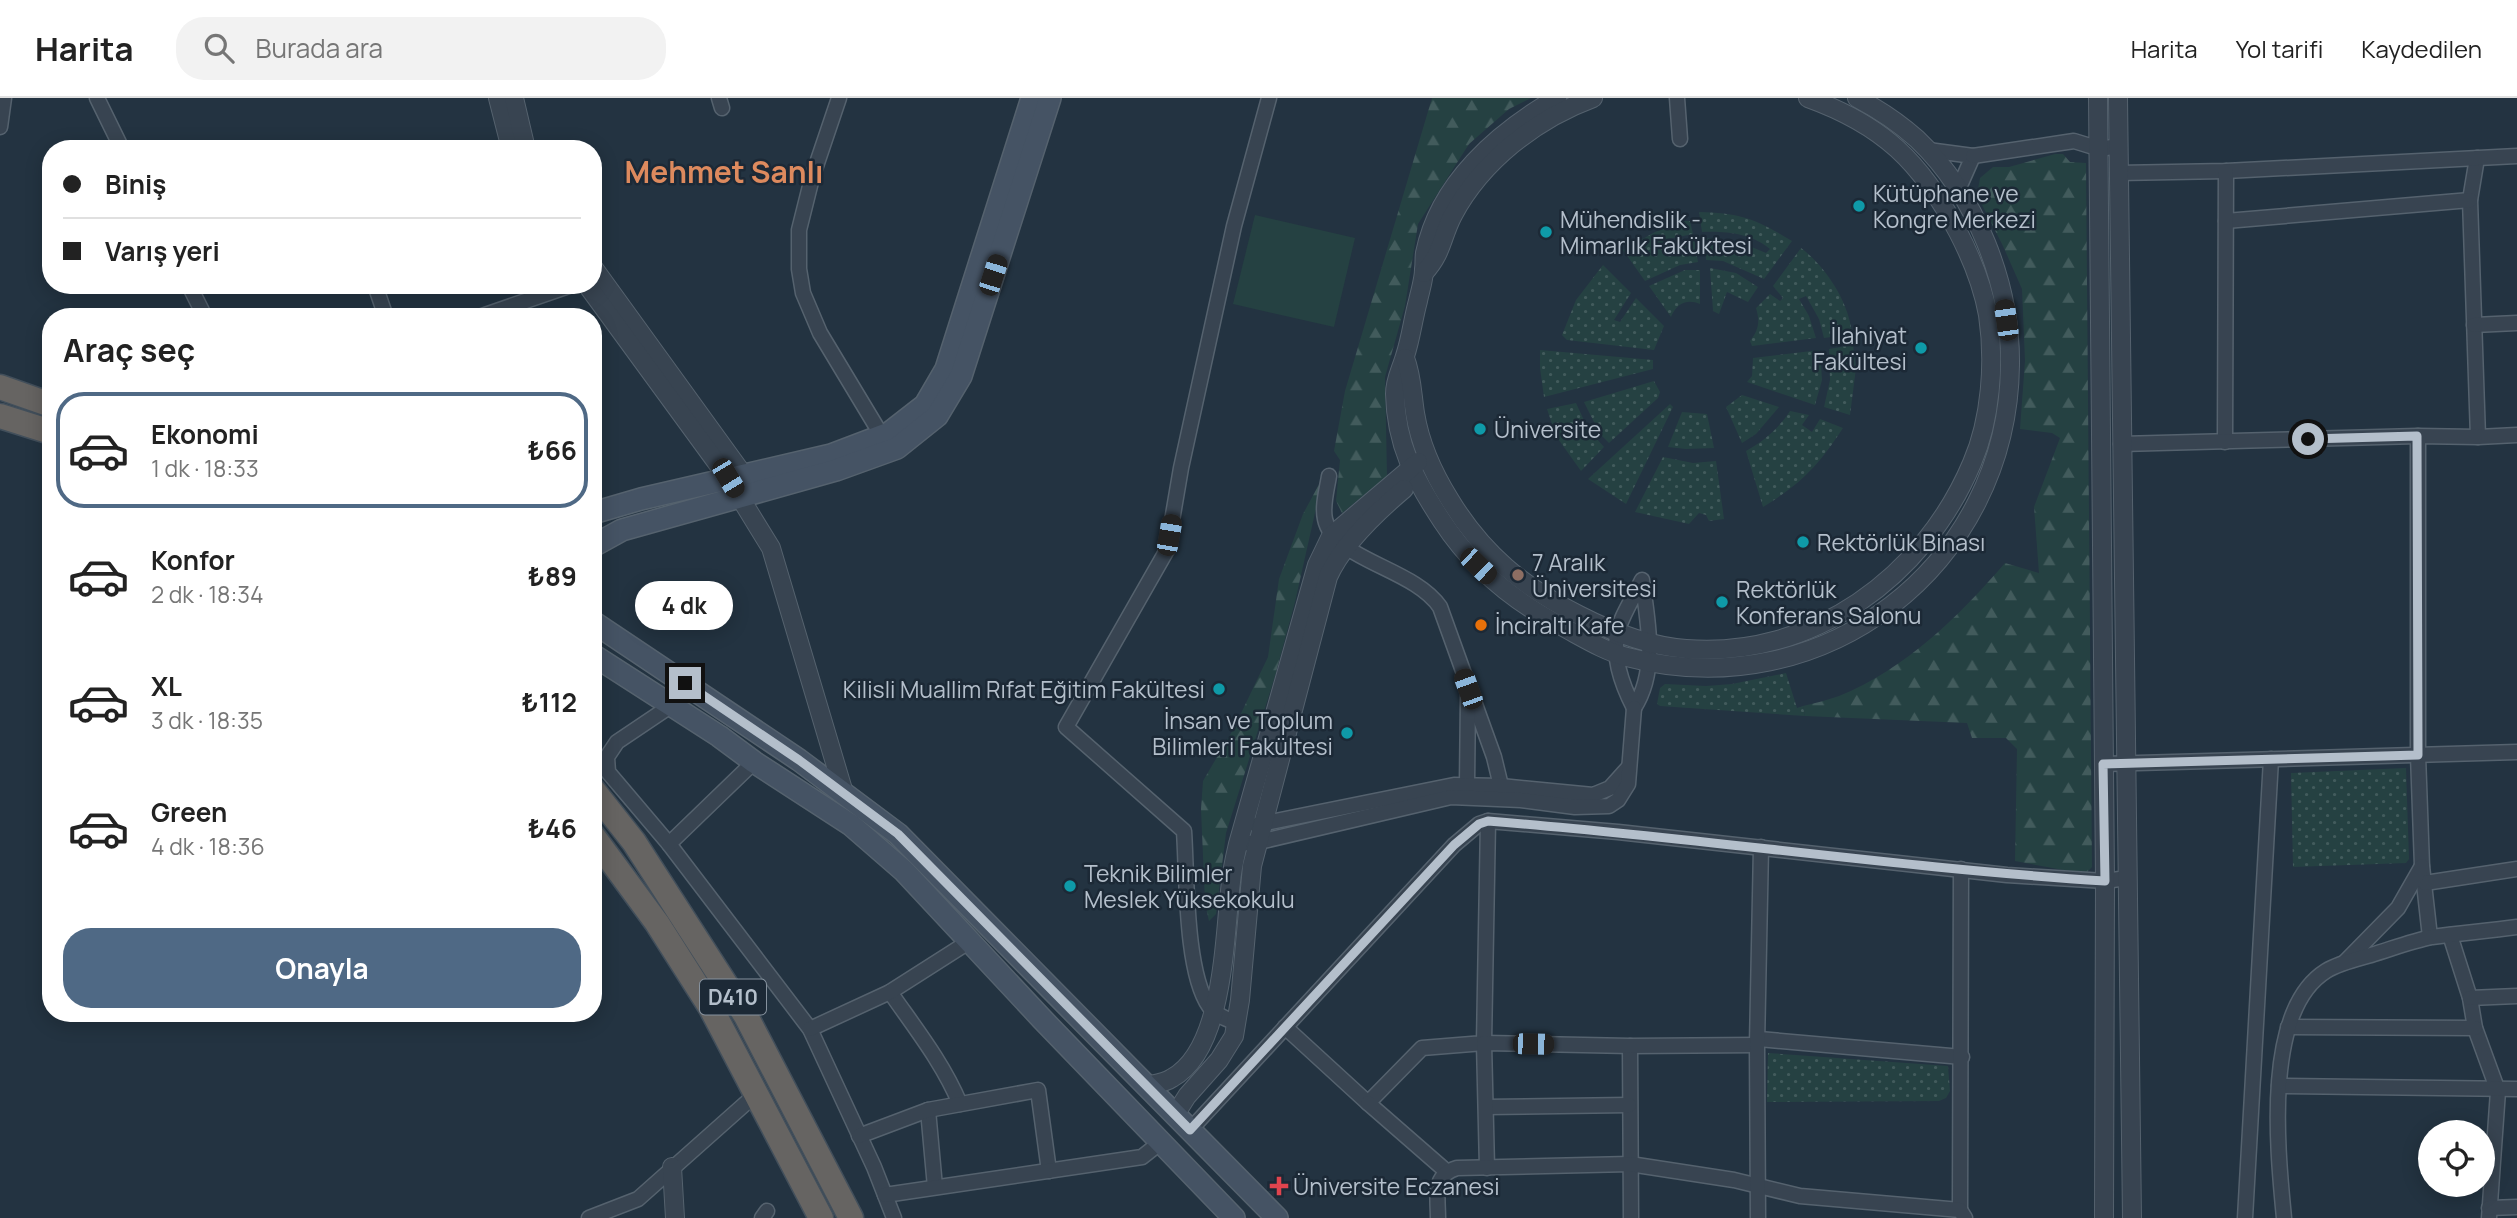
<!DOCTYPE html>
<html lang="tr">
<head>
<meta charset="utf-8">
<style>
  :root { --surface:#fff; --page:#f2f2f2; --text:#222; --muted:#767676; --line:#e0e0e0; --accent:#4f6985 }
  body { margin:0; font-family:Manrope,sans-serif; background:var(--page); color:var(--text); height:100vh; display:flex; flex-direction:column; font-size:26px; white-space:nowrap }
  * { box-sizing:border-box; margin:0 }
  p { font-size:23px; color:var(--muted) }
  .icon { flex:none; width:38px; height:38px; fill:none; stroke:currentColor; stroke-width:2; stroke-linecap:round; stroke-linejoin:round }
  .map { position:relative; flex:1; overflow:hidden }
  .details { position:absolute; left:42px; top:210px; width:560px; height:714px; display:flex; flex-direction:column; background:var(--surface); border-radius:28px; box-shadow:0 4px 18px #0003 }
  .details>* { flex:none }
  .hud { position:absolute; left:42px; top:42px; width:560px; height:154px; border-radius:28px; box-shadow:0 4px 18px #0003; display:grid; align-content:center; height:154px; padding:0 21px; background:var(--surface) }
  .fabs { position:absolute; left:2418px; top:1022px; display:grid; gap:14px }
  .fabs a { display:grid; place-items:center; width:77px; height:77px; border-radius:50%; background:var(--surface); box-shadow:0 4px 18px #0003; font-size:35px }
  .end { position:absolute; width:32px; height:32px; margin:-16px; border:9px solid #b4bfcb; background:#111; box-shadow:0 0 0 4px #111 }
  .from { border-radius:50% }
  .bubble { position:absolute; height:49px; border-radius:24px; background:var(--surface); box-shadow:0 4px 18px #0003; font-size:23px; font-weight:700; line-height:49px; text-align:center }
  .car { position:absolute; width:21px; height:42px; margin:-21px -10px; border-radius:9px; box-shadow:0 0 5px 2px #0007; background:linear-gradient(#222 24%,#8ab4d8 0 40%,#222 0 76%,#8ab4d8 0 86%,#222 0) }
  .hud b { display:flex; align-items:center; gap:24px; height:66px; font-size:26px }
  .hud b+b { border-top:2px solid var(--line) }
  .hud i { width:18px; height:18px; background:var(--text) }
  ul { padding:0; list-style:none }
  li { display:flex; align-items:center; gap:21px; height:116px; margin:0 14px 10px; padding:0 7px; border:4px solid transparent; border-radius:28px }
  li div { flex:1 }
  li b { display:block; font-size:26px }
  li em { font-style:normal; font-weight:700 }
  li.active { border-color:var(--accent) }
  li>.icon { width:63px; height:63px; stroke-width:1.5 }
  h2 { padding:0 21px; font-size:32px; line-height:84px }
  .action { display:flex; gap:14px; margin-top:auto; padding:14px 21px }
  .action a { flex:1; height:80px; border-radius:28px; background:var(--accent); color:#fff; font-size:28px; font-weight:700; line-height:80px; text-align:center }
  header { display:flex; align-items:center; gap:42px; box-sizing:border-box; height:98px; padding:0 35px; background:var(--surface); border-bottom:2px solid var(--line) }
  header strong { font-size:33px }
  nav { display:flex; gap:38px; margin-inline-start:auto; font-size:24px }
  .search { width:490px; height:63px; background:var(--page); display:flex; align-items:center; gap:18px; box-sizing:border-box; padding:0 24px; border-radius:28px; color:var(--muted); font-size:26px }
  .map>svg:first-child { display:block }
  .grass { fill:url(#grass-dots) }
  .forest { fill:url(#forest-firs) }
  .garden { fill:#254142 }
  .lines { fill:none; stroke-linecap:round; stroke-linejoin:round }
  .minor-casing { stroke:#55626e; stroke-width:17 }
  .tertiary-casing { stroke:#55626e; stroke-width:20 }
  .secondary-casing { stroke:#55626e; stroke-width:24 }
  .trunk-casing { stroke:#424f5b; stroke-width:27 }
  .minor { stroke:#384451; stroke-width:14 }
  .tertiary { stroke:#384451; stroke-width:18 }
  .secondary { stroke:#455364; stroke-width:21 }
  .trunk { stroke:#666462; stroke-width:24 }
  .route { stroke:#b4bfcb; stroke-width:9 }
  .culture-dot { fill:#0f9aa8; stroke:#1c2936; stroke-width:2.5 }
  .education-dot { fill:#8d6e63; stroke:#1c2936; stroke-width:2.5 }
  .food-dot { fill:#e8710a; stroke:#1c2936; stroke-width:2.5 }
  .health-dot { fill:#e0444e; stroke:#1c2936; stroke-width:2.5 }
  .labels { text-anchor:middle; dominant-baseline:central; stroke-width:5; stroke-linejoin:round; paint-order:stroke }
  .shield { fill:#1c2936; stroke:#86929e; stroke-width:2 }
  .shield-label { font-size:21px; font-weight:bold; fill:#b4bfcb }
  .poi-label { font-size:23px; fill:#b4bfcb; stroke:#1c2936; text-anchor:start }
  .district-label { font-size:30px; font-weight:bold; fill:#dd8a5e; stroke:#1c2936 }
</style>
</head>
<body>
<header>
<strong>Harita</strong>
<div class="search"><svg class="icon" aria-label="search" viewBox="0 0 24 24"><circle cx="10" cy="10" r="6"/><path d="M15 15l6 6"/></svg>Burada ara</div>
<nav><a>Harita</a><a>Yol tarifi</a><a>Kaydedilen</a></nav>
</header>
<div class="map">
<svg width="2517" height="1120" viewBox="0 0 2517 1120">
  <defs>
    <pattern id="grass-dots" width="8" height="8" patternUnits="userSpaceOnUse" patternTransform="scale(1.75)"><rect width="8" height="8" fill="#254142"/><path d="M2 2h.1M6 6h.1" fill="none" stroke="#425b5c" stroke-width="1.8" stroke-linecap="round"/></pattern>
    <pattern id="forest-firs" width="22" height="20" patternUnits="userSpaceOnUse" patternTransform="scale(1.75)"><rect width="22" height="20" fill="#254142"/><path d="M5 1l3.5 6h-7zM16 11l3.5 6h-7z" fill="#425b5c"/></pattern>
  </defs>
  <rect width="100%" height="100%" fill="#233341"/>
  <g class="grass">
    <path d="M1699,114C1741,115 1756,121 1792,143L1764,181L1723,163L1706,162L1705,141L1710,140L1742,145L1766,155L1770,151C1751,135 1725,133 1702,134Z"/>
    <path d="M1683,123H1690L1693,136L1663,142L1664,147L1694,141L1698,164L1680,167L1645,183L1623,152L1655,134Z"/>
    <path d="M1801,150C1826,169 1849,204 1852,236L1824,240L1819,221L1806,198L1799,201L1809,218L1816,240L1752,248L1750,243C1759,232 1760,223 1756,210L1770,196L1780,203L1783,200L1773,188Z"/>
    <path d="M1603,167L1631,195L1614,222L1620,224L1636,200L1664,228L1654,252L1567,242L1562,237L1576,202Z"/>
    <path d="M1710,170L1736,175L1758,189L1748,204L1727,194L1719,216L1713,213Z"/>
    <path d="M1685,172H1700V206C1687,200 1676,206 1671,219L1649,188Z"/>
    <path d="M1853,247L1856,270L1850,317L1824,309L1830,282L1829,251Z"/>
    <path d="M1540,252L1653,262V271L1544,299L1540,270Z"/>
    <path d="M1820,252L1822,282L1815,307L1747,284L1752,278L1753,260Z"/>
    <path d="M1654,283L1660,294L1658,300L1609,345L1600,336L1584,304Z"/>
    <path d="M1742,297L1779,309L1756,336L1742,345L1726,309Z"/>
    <path d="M1576,305L1588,331L1604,349L1581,373L1556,338L1547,311Z"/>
    <path d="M1670,306L1673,309L1626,406L1588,381Z"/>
    <path d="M1790,313L1809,317L1802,327L1812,334L1820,321L1843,330C1818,368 1802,385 1763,409L1746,353C1765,342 1778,331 1790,313Z"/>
    <path d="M1682,314L1707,316L1714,350L1686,351L1668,349Z"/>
    <path d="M1663,359L1693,365L1716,363L1724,421L1709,423L1706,417L1699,415L1689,426L1635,414Z"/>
    <path d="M1786,575L1797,610L1803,608L1805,618L1660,608L1657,606L1660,590L1665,586L1706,588L1732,586Z"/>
    <path d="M2406,670L2409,761L2406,765L2293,769L2291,675Z"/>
    <path d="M1768,955L1948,968L1950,993L1946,1000L1939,1003L1767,1004Z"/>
  </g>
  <g class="forest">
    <path d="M1432,0H1531L1509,11L1469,46L1418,126L1405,208L1385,279L1387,378L1342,415L1336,403L1340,362L1334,353L1345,293Z"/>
    <path d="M2055,56H2063L2070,64L2086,65L2092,769L2085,776L2015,763L2017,651L2006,640H1972L1967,625L1805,618L1803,608C1815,605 1828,602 1839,598C1906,571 1959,518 2005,465L2039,475L2034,409L2060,340L2052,335L2020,331L2025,263L2022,191L2003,148L1977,97L1980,80L1993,69H2009Z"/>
    <path d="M1323,379L1295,504L1275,578L1226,735L1216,816L1209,823L1205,805L1201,711L1203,683L1234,630L1268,559L1279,481L1303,416Z"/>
  </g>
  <path class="garden" d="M1255,117L1355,140L1334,229L1233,206Z"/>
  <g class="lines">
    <g class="minor-casing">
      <g id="minor">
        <path d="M97,0L122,51"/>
        <path d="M719,0L722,10"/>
        <path d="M839,0L812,80L799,132V171L803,195L820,235L882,338"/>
        <path d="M1677,0L1680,41"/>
        <path d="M0,29L4,0"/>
        <path d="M1928,52L1973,58L1958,92"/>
        <path d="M1973,58L2074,43L2100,51L2118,48"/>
        <path d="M2477,60L2470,102L2478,339"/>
        <path d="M2118,75L2226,73L2517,58"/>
        <path d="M2226,123L2470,102"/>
        <path d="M189,187L205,219"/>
        <path d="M375,187L386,219"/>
        <path d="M479,219L572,187"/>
        <path d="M2474,227L2517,225"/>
        <path d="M2418,338V657L2422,768L2430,839"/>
        <path d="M2225,344L2226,73"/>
        <path d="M2121,346L2418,338L2478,339L2517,337"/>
        <path d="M1329,378C1327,391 1322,408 1325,421C1333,462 1414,470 1440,509L1494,659L1501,688"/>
        <path d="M1642,482C1648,524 1658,573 1634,610C1623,589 1613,561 1617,537C1619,521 1635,497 1642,482Z"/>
        <path d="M672,607L617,644L607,659L608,674L669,746L810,931L874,1069L894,1120"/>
        <path d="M2103,666L2517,654"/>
        <path d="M1467,686L1468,599"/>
        <path d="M1256,727L1454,687L1501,688L1593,697L1610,690L1628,670"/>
        <path d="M669,746L754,664"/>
        <path d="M1238,746L1259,744L1451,699L1521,702L1575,709L1609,708L1618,702L1628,686L1634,610"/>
        <path d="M2425,785L2517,771"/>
        <path d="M2450,837L2470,900L2475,930L2498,993L2489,1120"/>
        <path d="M2345,864L2398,810L2422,768"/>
        <path d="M890,894C915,930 943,965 960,1006"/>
        <path d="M2470,900L2517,898"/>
        <path d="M1236,925C1227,921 1214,917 1209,908C1185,874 1187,776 1184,733L1066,629L1167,452L1181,370L1234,128L1269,0"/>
        <path d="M1285,929L1368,1005L1422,950L1484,945L1488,723"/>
        <path d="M2288,929L2475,930"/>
        <path d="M810,931L890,894L970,843"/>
        <path d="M1759,941L1962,959"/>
        <path d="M1630,948L1631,1120"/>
        <path d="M2279,988L2517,991"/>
        <path d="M1368,1005L1446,1073"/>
        <path d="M1486,1009L1629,1007"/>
        <path d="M928,1012L935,1089"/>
        <path d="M1190,1032L1454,747L1479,726L1488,723L1618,734L2007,777L2105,783L2127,780"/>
        <path d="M859,1038L928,1012L1038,992L1049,1073"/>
        <path d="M1487,1070L1484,945L1630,948L1757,947"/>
        <path d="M885,1097L1142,1059L1161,1044"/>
        <path d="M2489,1110L2517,1109"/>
        <path d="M1960,1112L1961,771"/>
        <path d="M589,1120L638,1101L755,997"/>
        <path d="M762,1120L767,1113"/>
        <path d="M1438,1120C1438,1099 1432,1077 1457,1070L1630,1066L1734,1082L1800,1098L1960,1112L1965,1120"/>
        <path d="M1758,1120L1757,947L1761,749"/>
        <path d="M2245,1120L2271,661"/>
        <path d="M2284,1120C2278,1056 2262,913 2326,873C2339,865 2357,861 2371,857C2391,851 2412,843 2432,839C2460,835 2489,833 2517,829"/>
      </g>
    </g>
    <g class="tertiary-casing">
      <g id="tertiary">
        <path d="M498,0L511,51"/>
        <path d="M514,0L526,51"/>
        <path d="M1557,0C1498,34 1439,85 1425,155C1424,162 1425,164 1424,171C1424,182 1420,193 1418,203C1413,221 1411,240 1405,258C1401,272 1395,281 1395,296C1396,347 1415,382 1442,423C1472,469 1513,503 1561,528C1582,539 1604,553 1627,559C1823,611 2008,467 2010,267C2011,186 1976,97 1917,41C1899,25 1878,11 1857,0"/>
        <path d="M2098,0L2105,783L2104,1120"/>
        <path d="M2118,0L2132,1120"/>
        <path d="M593,169L750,386"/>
        <path d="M1424,175C1443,154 1441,140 1453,117C1482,63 1536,21 1593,0"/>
        <path d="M587,187L728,380L771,450L844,695"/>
        <path d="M1405,260C1412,278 1412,296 1415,315C1420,346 1433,375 1450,402C1482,455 1524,490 1579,517C1612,534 1648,548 1686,551C1812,561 1924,479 1972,365C1991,321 1995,264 1988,217C1983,189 1971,159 1958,134C1921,64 1883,27 1808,0"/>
        <path d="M1146,988C1154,986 1165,985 1172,980C1225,951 1224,837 1231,784C1232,771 1235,759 1238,746L1317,467L1331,438L1418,364"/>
        <path d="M1175,1017L1187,998L1219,962L1234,938L1240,902L1252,768L1328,479C1342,447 1378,413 1404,391"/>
        <path d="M672,1069L675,1120"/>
      </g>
    </g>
    <g class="secondary-casing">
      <g id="secondary">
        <path d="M593,415L641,401L831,357L889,335L925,307L946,271L1032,0"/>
        <path d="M593,448L622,432L836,372L897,350L937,318L961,278L1050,0"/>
        <path d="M593,524L799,662L898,736L1277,1120"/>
        <path d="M593,557L719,638L754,664L851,727L904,773L1042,921L1234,1120"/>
      </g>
    </g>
    <g class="trunk-casing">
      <g id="trunk">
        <path d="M0,289L51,307"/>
        <path d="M0,318L51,334"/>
        <path d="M593,692L634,744L746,918L851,1120"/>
        <path d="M593,738L657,825L711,910L821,1120"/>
      </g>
    </g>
    <use href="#minor" class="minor"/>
    <use href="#tertiary" class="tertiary"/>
    <use href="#secondary" class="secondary"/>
    <use href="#trunk" class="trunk"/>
  </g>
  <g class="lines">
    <path class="route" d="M685,585L799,662L898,736L1190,1032L1454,747L1479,726L1488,723C1694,739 1899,770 2105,783L2103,666L2418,657L2417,338L2308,341"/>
  </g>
  <g class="culture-dot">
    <circle cx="1859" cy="108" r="7"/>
    <circle cx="1546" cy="134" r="7"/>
    <circle cx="1921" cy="250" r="7"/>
    <circle cx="1480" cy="331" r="7"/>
    <circle cx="1803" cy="444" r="7"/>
    <circle cx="1722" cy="504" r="7"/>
    <circle cx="1219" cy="591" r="7"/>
    <circle cx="1347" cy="635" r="7"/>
    <circle cx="1070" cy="788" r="7"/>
  </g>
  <circle class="education-dot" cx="1518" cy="477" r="7"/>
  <circle class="food-dot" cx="1481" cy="527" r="7"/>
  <path class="health-dot" d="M1275.5 1077.5h7v7h7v7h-7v7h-7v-7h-7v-7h7z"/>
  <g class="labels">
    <rect class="shield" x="700" y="881.5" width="66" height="35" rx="5"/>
    <g class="shield-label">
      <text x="733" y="899">D410</text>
    </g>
    <g class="poi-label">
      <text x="1873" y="95">Kütüphane ve<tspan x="1873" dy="26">Kongre Merkezi</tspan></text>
      <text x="1560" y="121">Mühendislik -<tspan x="1560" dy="26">Mimarlık Faküktesi</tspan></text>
      <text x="1907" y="237" text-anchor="end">İlahiyat<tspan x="1907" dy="26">Fakültesi</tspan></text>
      <text x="1494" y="331">Üniversite</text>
      <text x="1817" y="444">Rektörlük Binası</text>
      <text x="1532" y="464">7 Aralık<tspan x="1532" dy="26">Üniversitesi</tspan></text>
      <text x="1736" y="491">Rektörlük<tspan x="1736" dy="26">Konferans Salonu</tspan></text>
      <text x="1495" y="527">İnciraltı Kafe</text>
      <text x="1205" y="591" text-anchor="end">Kilisli Muallim Rıfat Eğitim Fakültesi</text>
      <text x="1333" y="622" text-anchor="end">İnsan ve Toplum<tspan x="1333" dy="26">Bilimleri Fakültesi</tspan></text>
      <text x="1084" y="775">Teknik Bilimler<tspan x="1084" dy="26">Meslek Yüksekokulu</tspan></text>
      <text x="1293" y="1088">Üniversite Eczanesi</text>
    </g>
    <g class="district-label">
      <text x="724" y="73">Mehmet Sanlı</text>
    </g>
  </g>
</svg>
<div class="fabs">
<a><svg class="icon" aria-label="locate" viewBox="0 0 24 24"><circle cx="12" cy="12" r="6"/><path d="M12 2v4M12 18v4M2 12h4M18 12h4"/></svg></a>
</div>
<i class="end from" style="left:2308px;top:341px"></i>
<i class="end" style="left:685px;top:585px"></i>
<div class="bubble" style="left:635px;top:483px;width:98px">4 dk</div>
<i class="car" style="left:993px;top:177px;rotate:18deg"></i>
<i class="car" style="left:2006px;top:222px;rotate:352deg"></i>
<i class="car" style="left:728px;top:380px;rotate:149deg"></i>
<i class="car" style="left:1169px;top:437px;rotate:10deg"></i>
<i class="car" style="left:1478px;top:468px;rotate:134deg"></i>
<i class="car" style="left:1468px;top:591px;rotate:340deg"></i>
<i class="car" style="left:1533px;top:946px;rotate:91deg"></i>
<div class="hud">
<b><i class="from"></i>Biniş</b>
<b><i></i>Varış yeri</b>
</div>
<section class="details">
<h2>Araç seç</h2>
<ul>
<li class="active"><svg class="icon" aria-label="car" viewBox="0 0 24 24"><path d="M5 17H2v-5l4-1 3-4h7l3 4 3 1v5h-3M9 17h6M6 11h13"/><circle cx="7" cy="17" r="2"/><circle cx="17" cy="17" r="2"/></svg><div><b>Ekonomi</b><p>1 dk · 18:33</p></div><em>₺66</em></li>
<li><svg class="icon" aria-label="car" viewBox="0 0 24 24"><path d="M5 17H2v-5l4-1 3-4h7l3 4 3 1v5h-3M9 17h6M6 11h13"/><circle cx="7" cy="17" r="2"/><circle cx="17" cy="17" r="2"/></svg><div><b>Konfor</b><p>2 dk · 18:34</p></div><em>₺89</em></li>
<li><svg class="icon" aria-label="car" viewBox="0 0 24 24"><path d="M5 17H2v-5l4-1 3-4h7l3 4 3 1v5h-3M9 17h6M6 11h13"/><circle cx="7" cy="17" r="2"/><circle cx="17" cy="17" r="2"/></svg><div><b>XL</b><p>3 dk · 18:35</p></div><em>₺112</em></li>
<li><svg class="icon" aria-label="car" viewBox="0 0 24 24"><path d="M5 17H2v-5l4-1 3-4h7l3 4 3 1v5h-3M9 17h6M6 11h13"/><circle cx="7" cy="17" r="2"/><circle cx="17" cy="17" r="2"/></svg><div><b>Green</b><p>4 dk · 18:36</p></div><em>₺46</em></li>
</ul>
<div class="action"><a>Onayla</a></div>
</section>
</div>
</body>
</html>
